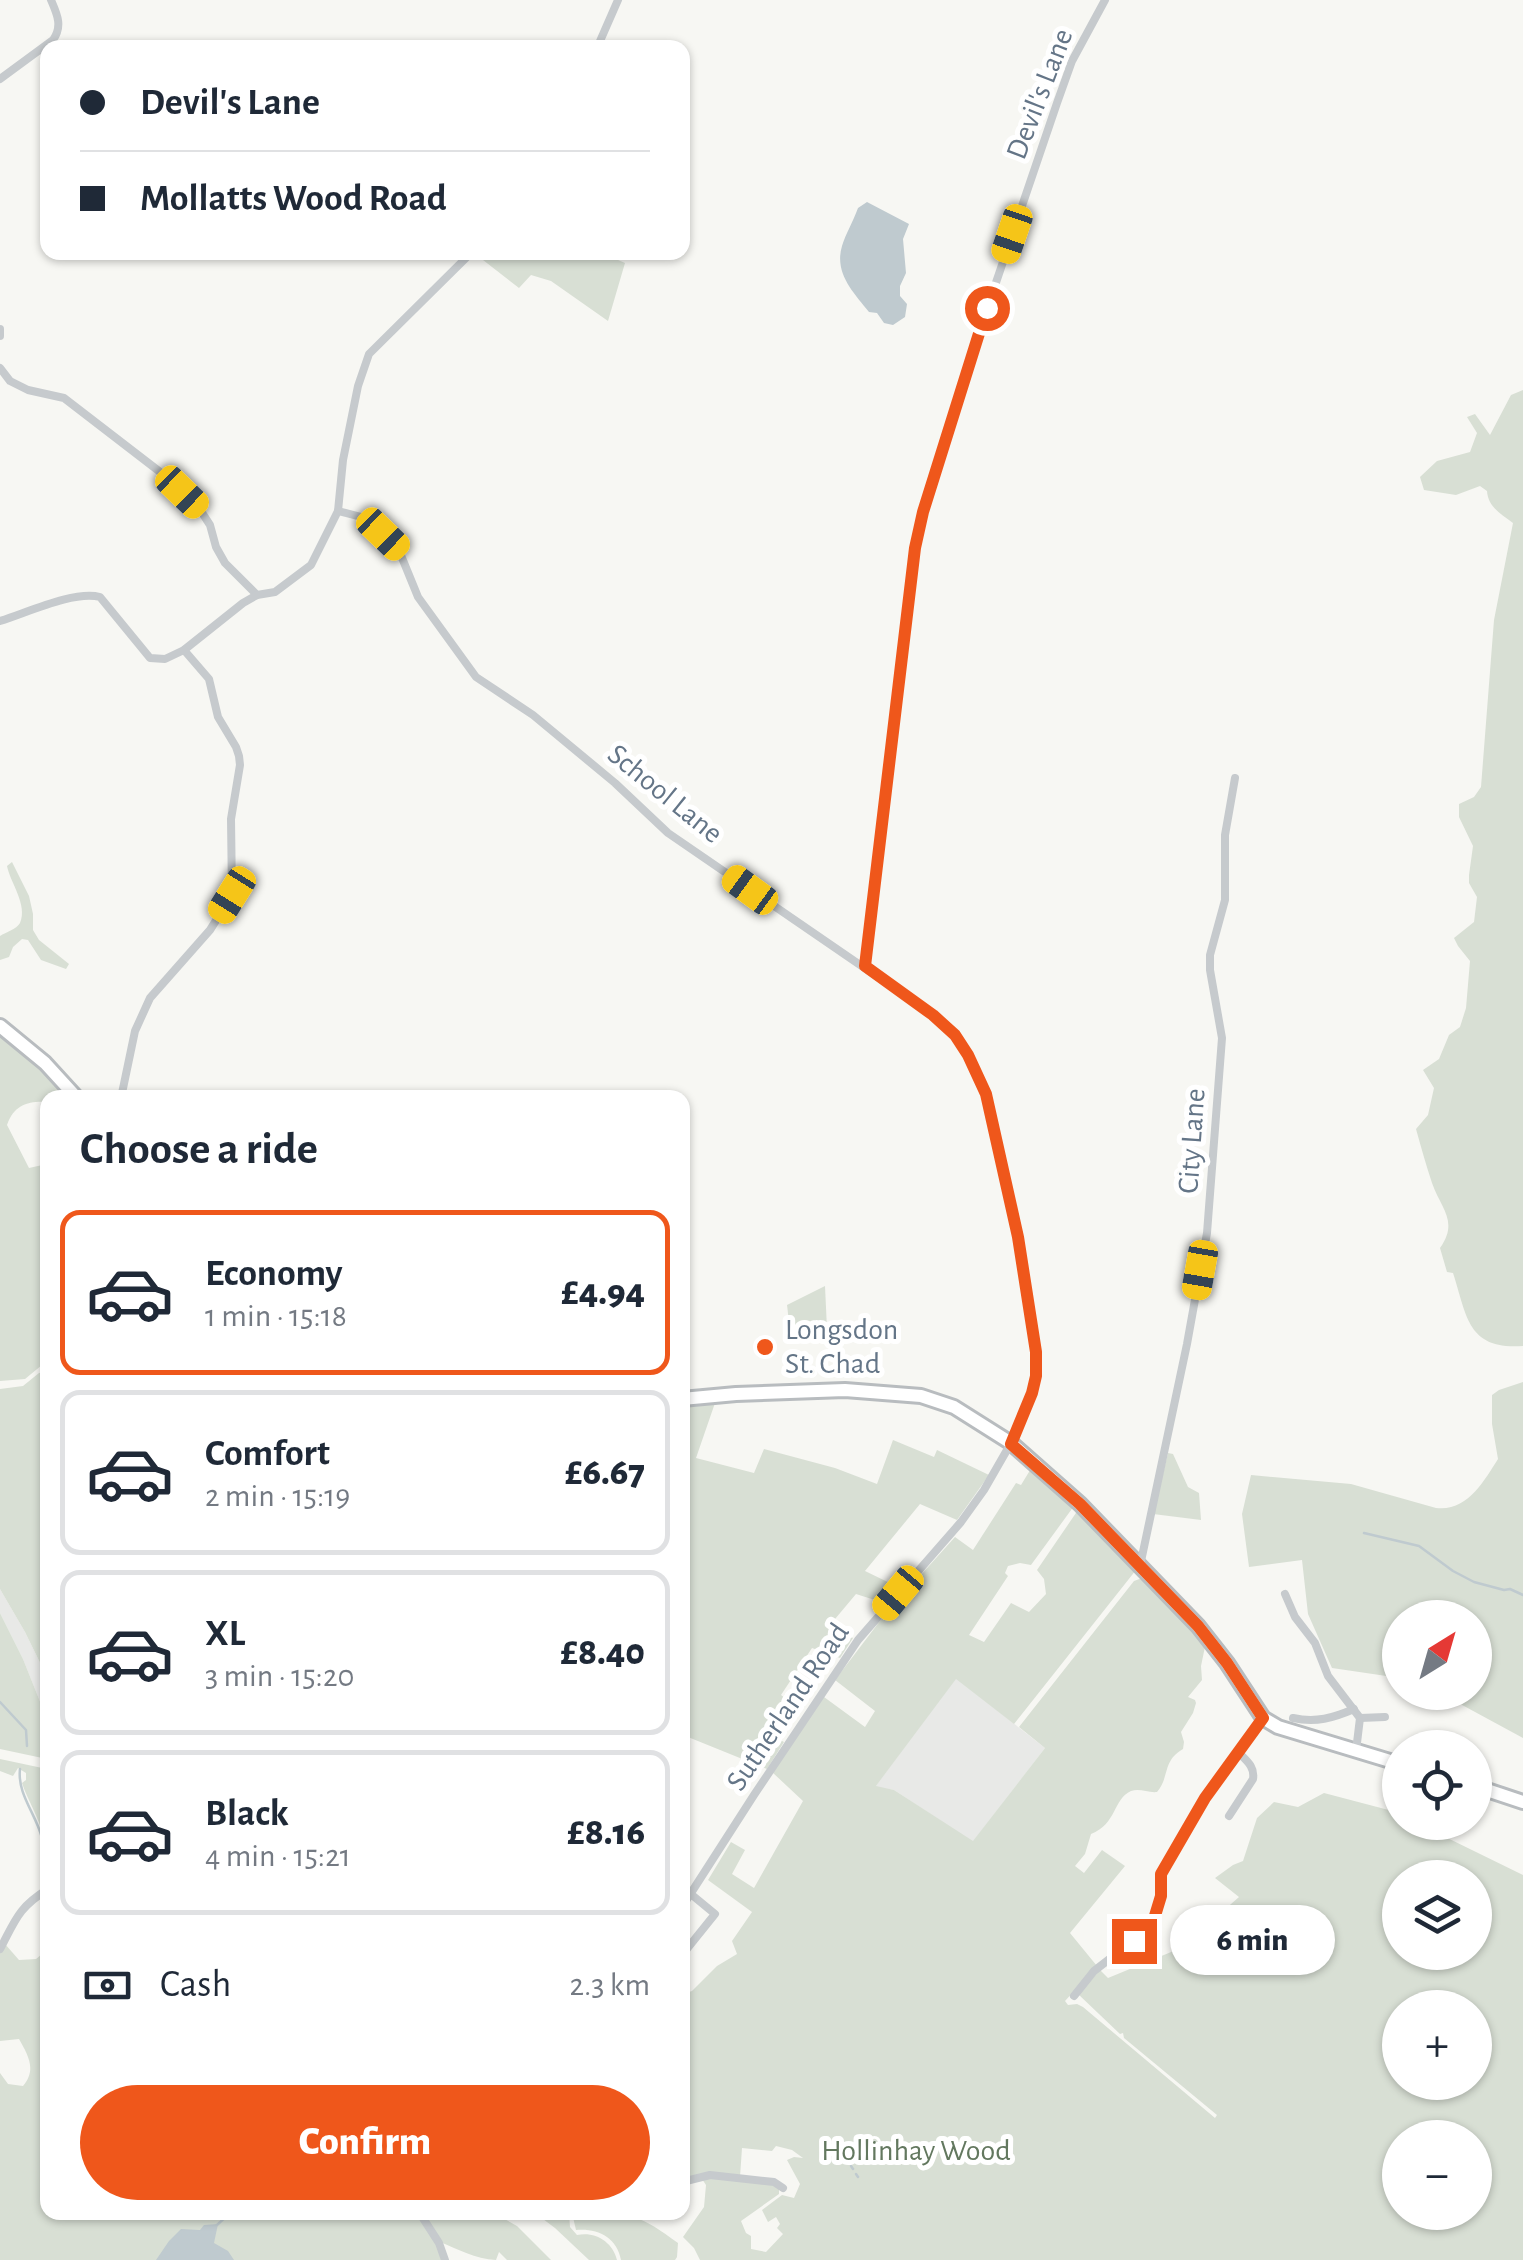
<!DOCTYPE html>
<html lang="en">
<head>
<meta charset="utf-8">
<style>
  :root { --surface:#fff; --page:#f6f6f7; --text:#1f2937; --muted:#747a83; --line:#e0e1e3; --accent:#ef571b }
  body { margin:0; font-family:"Alegreya Sans",sans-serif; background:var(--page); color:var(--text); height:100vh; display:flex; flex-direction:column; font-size:38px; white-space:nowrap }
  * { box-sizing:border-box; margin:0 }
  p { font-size:32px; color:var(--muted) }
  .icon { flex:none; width:55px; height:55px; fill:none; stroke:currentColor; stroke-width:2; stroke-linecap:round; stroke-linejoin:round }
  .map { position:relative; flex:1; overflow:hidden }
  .side { position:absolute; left:40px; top:1090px; width:650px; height:1130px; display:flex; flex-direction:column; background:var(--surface); border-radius:20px; box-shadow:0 2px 8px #0004 }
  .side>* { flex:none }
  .top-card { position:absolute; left:40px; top:40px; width:650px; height:220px; border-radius:20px; box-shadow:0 2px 8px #0004; display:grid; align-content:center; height:220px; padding:0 40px; background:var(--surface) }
  .needle { width:65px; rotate:37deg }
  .fabs { position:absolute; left:1382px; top:1600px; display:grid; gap:20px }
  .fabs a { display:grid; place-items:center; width:110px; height:110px; border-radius:50%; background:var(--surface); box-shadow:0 2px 8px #0004; font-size:50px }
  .end { position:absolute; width:45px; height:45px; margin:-22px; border:12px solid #ef571b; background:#fff; box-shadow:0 0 0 5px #fff }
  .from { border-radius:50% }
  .bubble { position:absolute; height:70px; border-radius:35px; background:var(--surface); box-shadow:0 2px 8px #0004; font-size:32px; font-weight:800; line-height:70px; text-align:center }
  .car { position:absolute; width:30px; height:60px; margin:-30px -15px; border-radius:12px; box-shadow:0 0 8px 2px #0007; background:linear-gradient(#f5c518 24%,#345 0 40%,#f5c518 0 76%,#345 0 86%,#f5c518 0) }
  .top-card b { display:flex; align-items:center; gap:35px; height:95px; font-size:38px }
  .top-card b+b { border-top:2px solid var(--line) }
  .top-card i { width:25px; height:25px; background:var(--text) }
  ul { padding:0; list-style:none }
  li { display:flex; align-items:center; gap:30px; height:165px; margin:0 20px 15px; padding:0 20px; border:5px solid var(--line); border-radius:20px }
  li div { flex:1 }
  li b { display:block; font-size:38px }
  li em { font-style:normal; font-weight:800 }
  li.selected { border-color:var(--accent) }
  li>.icon { width:90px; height:90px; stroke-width:1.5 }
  h2 { padding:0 40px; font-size:45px; line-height:120px }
  .pay { display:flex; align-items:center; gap:25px; height:110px; padding:0 40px; font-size:38px }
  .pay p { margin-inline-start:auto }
  .primary-button { display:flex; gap:20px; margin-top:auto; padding:20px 40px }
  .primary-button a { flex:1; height:115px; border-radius:60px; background:var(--accent); color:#fff; font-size:40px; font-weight:800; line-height:115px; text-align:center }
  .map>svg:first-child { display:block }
  .built { fill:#e8e9e7 }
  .green { fill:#d8dfd4; fill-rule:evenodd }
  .water { fill:#bfcacf }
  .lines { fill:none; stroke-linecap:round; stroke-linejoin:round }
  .stream { stroke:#bfcacf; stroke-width:2.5 }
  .highway-casing { stroke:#b8bcbf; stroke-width:18 }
  .minor { stroke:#c6cacd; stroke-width:8 }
  .highway { stroke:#fff; stroke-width:12 }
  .route { stroke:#ef571b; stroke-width:12 }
  .poi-dot { fill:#ef571b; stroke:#fff; stroke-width:4 }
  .labels { text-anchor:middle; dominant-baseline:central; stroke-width:10; stroke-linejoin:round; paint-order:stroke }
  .street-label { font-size:30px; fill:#647587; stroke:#fff }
  .poi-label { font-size:30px; fill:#647587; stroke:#fff; text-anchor:start }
  .park-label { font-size:30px; fill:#63785f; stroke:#fff }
</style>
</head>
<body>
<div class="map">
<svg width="1523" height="2260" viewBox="0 0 1523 2260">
  <rect width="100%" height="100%" fill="#f7f7f3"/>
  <g class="built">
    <path d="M0,1589L25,1632L47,1677V1719L23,1659L0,1613Z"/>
    <path d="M956,1678L1045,1748L973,1842L894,1790L875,1787Z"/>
  </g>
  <g class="green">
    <path d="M474,253H602L625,263L608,321L551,281L531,275L519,288Z"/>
    <path d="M1523,390V1346C1467,1350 1467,1316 1453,1273L1447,1272L1440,1248C1459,1221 1441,1209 1432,1183C1426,1165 1421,1147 1416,1129L1428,1115L1434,1088L1423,1070L1439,1059L1449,1035L1460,1027L1466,1008L1470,961L1458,946L1454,938L1474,922L1477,897L1469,883V875L1473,846L1459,817V804L1474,797L1481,787L1494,620L1513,523C1501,514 1488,507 1487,491L1480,486L1456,495L1424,490L1420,477L1437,461L1470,452L1477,433L1467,417L1475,414L1490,435L1511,395Z"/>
    <path d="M12,862L29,896L33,914V930L39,940L69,964L66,969L41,960L28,940L22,939L13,947L9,957L0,960V936C6,932 17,929 20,923C28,905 10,882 7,866Z"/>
    <path d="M0,1033L35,1059L64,1091L59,1097L48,1098L47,1102C28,1101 14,1105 7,1125L29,1168L47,1164L48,1360L25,1379L0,1381Z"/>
    <path d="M825,1286L827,1329L790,1330L787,1305Z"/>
    <path d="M47,1372H48L47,1677L25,1632L0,1589V1389L23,1386L39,1373Z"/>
    <path d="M1523,1382V1738L1440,1693L1475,1692V1618H1400V1678L1332,1668L1308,1614L1302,1560L1249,1567L1242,1514L1251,1475L1351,1484L1436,1508C1467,1512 1484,1481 1498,1459L1492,1424V1395L1499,1390Z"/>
    <path d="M715,1403L696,1458L754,1473L764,1449L835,1468L877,1484L893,1440L934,1457L937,1450L989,1475L957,1520L920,1504L865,1571L898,1587L881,1602L856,1594L830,1625L853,1638L840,1658L812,1648L781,1695L785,1698L773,1717L771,1735L784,1742L767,1769L683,1735L682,1405Z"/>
    <path d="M1168,1453L1173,1454L1188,1487L1199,1493L1201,1520L1153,1514Z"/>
    <path d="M1032,1467L1074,1506L1031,1565L1020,1563L1008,1566L1005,1573L1008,1576L969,1635L984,1642L1011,1603L1029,1612L1046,1594L1044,1579L1037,1570L1078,1510L1136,1570L1014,1724L956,1679L876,1786L894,1790L973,1841L1045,1748L1019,1727L1134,1581L1142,1578L1148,1581L1206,1642L1201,1666L1202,1680L1188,1697L1195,1700L1196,1703L1193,1713L1181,1732L1184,1742L1183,1749C1162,1761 1170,1777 1157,1792C1148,1793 1140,1788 1131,1791C1113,1799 1117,1824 1091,1834L1085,1854L1075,1866L1084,1873L1102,1850L1125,1866L1070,1933L1097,1966L1065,2001L1068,2005L1077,2004L1083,2007L1215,2118L1217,2115L1124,2038L1123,2033L1120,2034L1078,1994L1100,1970L1108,1978L1227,1929L1215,1918L1239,1897L1215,1878L1233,1865L1243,1861L1257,1818L1274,1802L1298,1807L1324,1793L1400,1813V1822L1421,1823L1427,1828L1523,1875V2260H700L694,2248L683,2237L704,2207L706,2185L702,2179L709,2176L771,2183L779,2189V2194L741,2221L746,2233L751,2236V2249L766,2252L783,2234L777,2228L780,2224L776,2217L768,2222L762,2210L782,2195L794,2198L800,2184L787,2160L794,2157L803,2158L792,2150L776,2146L772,2151L742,2148L740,2177L710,2172L683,2178V1994L692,1991L717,1966L737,1954L732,1941L752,1912L708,1880L731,1842L745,1850L732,1874L754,1888L803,1801L772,1772L824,1697L865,1727L875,1711L835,1680L883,1617L955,1537L973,1550L1016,1483L1021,1485ZM1400,1878H1475V1952H1400ZM1400,2008H1475V2082H1400ZM1400,2138H1475V2212H1400Z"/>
    <path d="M0,1613L23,1659L47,1719V1759L0,1749Z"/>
    <path d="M0,1759L47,1769V1883C41,1867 47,1853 43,1836C39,1817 28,1801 22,1783L26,1780V1773L18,1768L13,1776L0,1771Z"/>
    <path d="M5,1944L19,1960L36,1959L42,1954L47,1956L48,2212H417L423,2221L434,2213H494L517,2226L551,2260H507L499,2252L496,2260C475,2259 458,2249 440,2242L444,2260H0V2073L8,2084L23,2086C37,2070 28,2055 19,2039L0,2041V1952Z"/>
    <path d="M535,2213H569L570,2227L577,2235C595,2231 613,2242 617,2260H589L555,2228Z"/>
    <path d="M572,2213C626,2213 634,2210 678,2243L677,2257L675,2260H621C617,2237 597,2228 576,2230Z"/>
  </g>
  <g class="water">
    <path d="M867,202L909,224L903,239L906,273L900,286V296L907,304L905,317L893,325L884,323L877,313L869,312C853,292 834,273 842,246C846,233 853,222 858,208Z"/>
    <path d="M218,2224L214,2243L228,2251L234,2260H156L169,2241L181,2229L200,2230L204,2225Z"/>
  </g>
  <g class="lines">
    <g class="stream">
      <path d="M1364,1533L1419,1546L1453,1571L1474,1582L1504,1590L1510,1589L1523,1595"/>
      <path d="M0,1702L26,1730L27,1746"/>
      <path d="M20,1769C17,1794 36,1814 42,1838C47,1857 36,1867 46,1885"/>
      <path d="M851,2166L853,2169"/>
      <path d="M856,2174L858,2177"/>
      <path d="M217,2225L231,2212"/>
    </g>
    <g class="highway-casing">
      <g id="highway">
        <path d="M0,1026L45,1063L77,1098"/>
        <path d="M682,1399L736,1394L845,1390L921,1396L954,1407L1011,1443L1080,1504L1198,1626L1227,1663L1263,1718L1278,1727L1400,1764"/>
        <path d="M1475,1786L1523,1802"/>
      </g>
    </g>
    <g class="minor">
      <path d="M597,48L618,0"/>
      <path d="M0,79L53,40C63,26 57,14 51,0"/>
      <path d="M0,329V336"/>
      <path d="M0,368L10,381L28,390L64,398L164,475L199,508L210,525L216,547L225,563L257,595"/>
      <path d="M338,511L369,519L398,548L418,597L476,677L533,715L615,783L668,833L933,1015L955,1035L968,1055L987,1094L1018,1237L1033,1327L1036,1376L1032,1393L1011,1443L984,1490L961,1522L858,1640L754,1795L682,1907"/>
      <path d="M0,621C26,613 75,590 100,597L150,658L165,659L184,650L243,603L257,595L275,592L311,565L338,511L343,460L358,386L369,354L472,252"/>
      <path d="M865,967L915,548L923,511L987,309L1057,103L1072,61L1105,0"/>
      <path d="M121,1098L135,1031L150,998L210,930L232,895L231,819L240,765L239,756L236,747L218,717L209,679L184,650"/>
      <path d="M1140,1566L1187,1344L1207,1233L1222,1038L1210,970V955L1225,900V835L1235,778"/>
      <path d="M1285,1594L1295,1617L1315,1643L1328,1676L1360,1718L1356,1751"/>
      <path d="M1293,1718C1316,1723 1333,1718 1354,1709"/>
      <path d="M1360,1718L1385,1717"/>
      <path d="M1475,1809L1480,1803L1485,1789"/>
      <path d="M1229,1816L1253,1779C1255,1767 1247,1761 1239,1753"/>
      <path d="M0,1949C16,1919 18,1908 48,1889"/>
      <path d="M682,1955L715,1914L692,1895"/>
      <path d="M1074,1996L1094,1971L1147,1930L1157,1911L1161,1897V1874L1205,1798L1263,1718"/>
      <path d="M682,2182L710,2175L774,2182L783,2188"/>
      <path d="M419,2212L439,2243L445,2260"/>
    </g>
    <use href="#highway" class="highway"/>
  </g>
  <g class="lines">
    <path class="route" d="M987,308L923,512L915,548L865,966L933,1015L955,1035L968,1055L986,1094L1018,1237L1036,1352V1376L1032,1393L1011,1444L1080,1504L1198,1626L1227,1663L1263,1718L1205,1798L1161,1874V1896L1154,1919L1147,1930L1134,1941"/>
  </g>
  <circle class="poi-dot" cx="765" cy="1347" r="10"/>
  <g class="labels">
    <g class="street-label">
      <text transform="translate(1040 94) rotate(-69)">Devil's Lane</text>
      <text transform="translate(665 794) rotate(39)">School Lane</text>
      <text transform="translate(1192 1141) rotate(-86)">City Lane</text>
      <text transform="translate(788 1707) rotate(-56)">Sutherland Road</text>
    </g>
    <g class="poi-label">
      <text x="785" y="1330">Longsdon<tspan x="785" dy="34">St. Chad</tspan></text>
    </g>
    <g class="park-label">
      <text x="916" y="2151">Hollinhay Wood</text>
    </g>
  </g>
</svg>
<div class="fabs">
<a><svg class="needle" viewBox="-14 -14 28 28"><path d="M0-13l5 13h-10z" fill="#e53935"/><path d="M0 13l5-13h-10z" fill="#747a83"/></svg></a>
<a><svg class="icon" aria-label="locate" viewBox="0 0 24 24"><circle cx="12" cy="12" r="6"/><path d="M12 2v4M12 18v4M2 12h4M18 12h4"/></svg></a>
<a><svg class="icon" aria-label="layers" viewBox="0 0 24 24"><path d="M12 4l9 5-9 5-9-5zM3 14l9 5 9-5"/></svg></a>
<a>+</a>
<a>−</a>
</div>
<i class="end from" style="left:987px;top:308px"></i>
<i class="end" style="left:1134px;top:1941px"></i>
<div class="bubble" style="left:1170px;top:1905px;width:165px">6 min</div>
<i class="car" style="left:1012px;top:234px;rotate:199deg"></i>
<i class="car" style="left:182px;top:492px;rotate:134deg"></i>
<i class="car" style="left:383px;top:534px;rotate:134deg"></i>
<i class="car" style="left:750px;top:890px;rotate:306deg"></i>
<i class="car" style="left:232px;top:895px;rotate:212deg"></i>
<i class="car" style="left:1200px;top:1270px;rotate:190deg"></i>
<i class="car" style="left:898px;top:1593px;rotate:220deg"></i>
<div class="top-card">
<b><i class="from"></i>Devil's Lane</b>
<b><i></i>Mollatts Wood Road</b>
</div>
<section class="side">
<h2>Choose a ride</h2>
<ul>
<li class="selected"><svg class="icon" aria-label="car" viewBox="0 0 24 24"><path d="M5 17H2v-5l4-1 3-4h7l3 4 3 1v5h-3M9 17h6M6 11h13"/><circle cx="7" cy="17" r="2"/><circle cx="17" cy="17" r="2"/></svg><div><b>Economy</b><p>1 min · 15:18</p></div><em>£4.94</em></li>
<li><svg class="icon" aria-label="car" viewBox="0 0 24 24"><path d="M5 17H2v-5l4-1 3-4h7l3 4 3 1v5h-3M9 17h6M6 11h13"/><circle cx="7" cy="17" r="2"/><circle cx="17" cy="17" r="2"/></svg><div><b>Comfort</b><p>2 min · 15:19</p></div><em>£6.67</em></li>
<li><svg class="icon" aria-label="car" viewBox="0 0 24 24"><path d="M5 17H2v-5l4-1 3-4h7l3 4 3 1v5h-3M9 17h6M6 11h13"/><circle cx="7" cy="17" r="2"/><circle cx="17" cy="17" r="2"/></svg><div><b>XL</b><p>3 min · 15:20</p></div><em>£8.40</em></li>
<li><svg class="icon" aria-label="car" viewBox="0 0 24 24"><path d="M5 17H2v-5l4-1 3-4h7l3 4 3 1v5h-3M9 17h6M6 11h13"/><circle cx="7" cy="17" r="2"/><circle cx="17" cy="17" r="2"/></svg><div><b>Black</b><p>4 min · 15:21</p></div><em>£8.16</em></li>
</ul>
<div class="pay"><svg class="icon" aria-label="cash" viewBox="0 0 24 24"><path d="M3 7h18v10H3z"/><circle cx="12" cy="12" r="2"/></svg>Cash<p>2.3 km</p></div>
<div class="primary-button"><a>Confirm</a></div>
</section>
</div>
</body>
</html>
